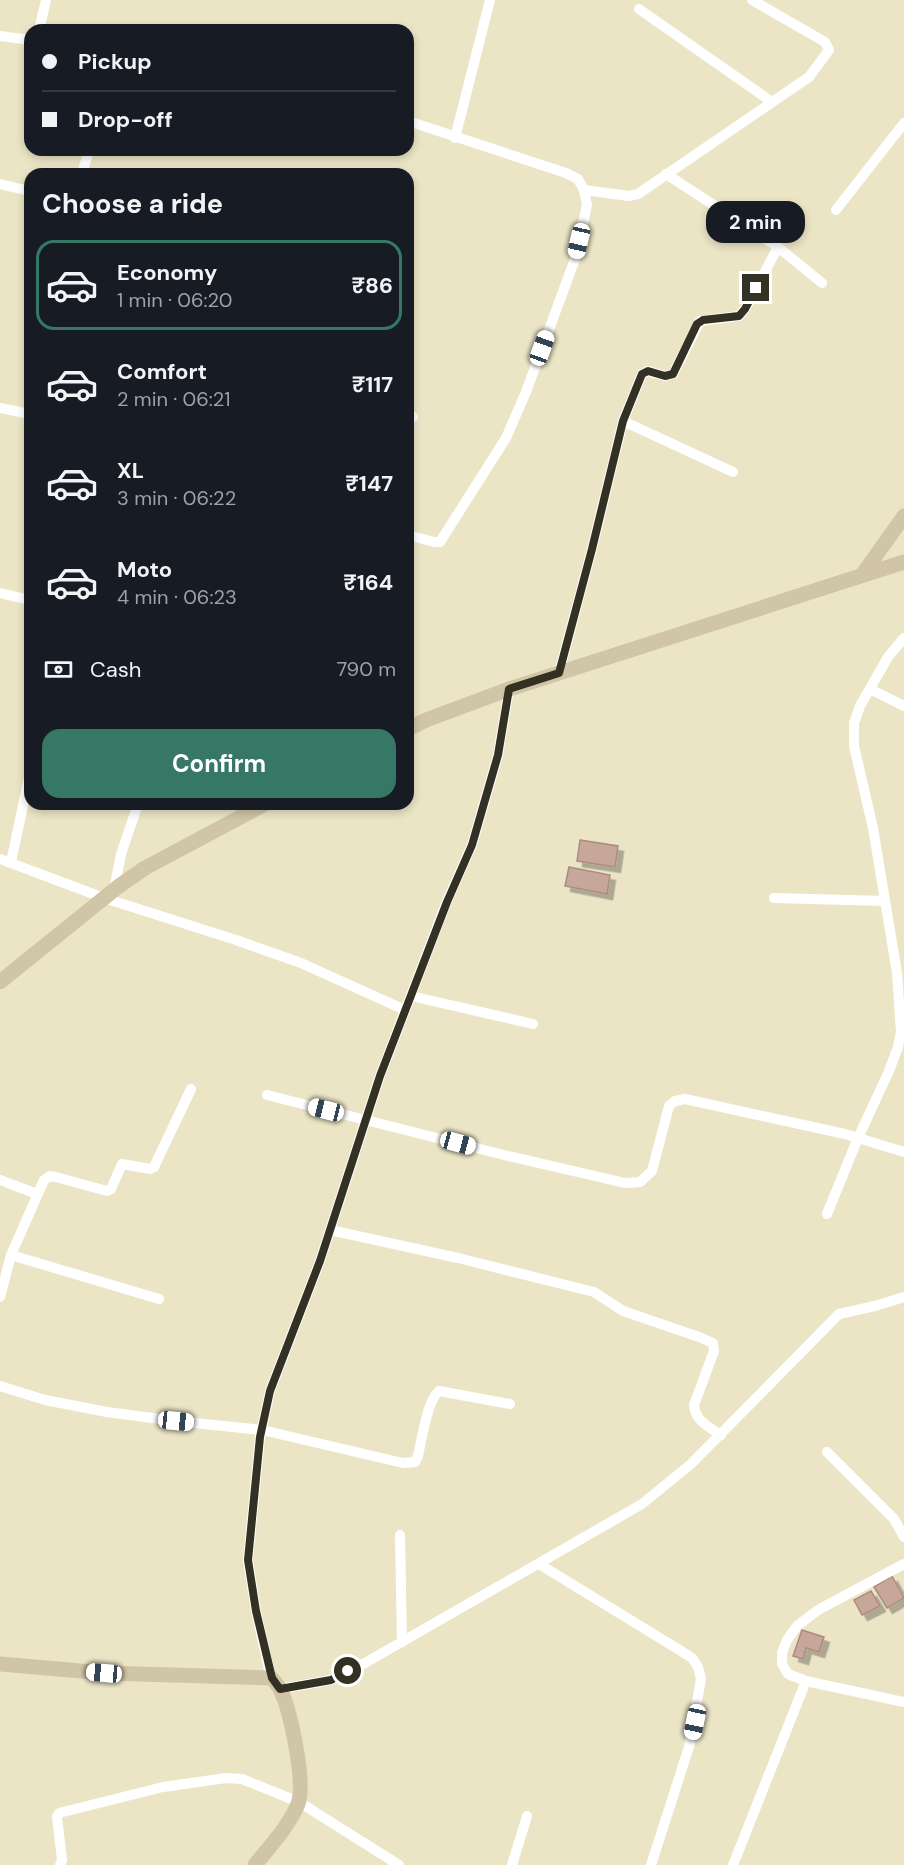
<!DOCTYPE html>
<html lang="en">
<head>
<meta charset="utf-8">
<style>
  :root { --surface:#171b24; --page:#20242c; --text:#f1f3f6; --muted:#9ea1a6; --line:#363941; --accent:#367766 }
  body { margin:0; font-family:"DM Sans",sans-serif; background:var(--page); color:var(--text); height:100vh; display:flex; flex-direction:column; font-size:22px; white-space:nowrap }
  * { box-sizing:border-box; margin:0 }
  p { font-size:20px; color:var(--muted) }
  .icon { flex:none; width:33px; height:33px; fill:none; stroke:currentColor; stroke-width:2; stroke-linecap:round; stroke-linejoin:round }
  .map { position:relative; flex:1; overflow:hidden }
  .details { position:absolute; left:24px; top:168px; width:390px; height:642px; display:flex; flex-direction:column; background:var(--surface); border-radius:18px; box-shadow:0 3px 9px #0003 }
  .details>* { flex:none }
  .hud { position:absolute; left:24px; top:24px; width:390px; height:132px; border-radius:18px; box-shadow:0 3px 9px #0003; display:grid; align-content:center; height:132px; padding:0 18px; background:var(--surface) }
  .end { position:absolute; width:27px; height:27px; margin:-14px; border:8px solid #333024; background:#fff; box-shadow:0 0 0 3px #fff }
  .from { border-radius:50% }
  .bubble { position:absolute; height:42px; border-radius:18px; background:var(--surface); box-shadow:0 3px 9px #0003; font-size:20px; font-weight:700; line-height:42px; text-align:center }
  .car { position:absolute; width:18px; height:36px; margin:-18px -9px; border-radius:8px; box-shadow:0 0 4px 2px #0007; background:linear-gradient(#fff 24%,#345 0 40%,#fff 0 76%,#345 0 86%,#fff 0) }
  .hud b { display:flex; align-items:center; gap:21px; height:57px; font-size:22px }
  .hud b+b { border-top:2px solid var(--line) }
  .hud i { width:15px; height:15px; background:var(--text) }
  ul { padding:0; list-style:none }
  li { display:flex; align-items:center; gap:18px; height:90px; margin:0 12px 9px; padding:0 6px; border:3px solid transparent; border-radius:18px }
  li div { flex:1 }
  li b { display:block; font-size:22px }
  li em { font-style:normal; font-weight:700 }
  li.active { border-color:var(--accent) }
  li>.icon { width:54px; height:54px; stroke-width:1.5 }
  h2 { padding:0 18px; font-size:27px; line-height:72px }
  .pay { display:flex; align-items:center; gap:15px; height:66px; padding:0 18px; font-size:22px }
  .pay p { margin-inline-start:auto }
  .primary-button { display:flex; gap:12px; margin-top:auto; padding:12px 18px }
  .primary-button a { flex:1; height:69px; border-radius:18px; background:var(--accent); color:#fff; font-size:24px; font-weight:700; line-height:69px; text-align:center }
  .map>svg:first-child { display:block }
  .building { fill:#c7a79a; stroke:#ab8c7f; stroke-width:1.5; filter:url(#shadow) }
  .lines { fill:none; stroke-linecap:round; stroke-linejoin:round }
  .street { stroke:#fff; stroke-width:10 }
  .secondary { stroke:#d1c5a7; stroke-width:15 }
  .route { stroke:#333024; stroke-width:8 }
</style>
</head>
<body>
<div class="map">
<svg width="904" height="1865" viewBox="0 0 904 1865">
  <defs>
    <filter id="shadow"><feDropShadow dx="5.5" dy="5.5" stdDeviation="0" flood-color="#0004"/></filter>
  </defs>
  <rect width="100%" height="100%" fill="#ebe5c6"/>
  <g class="building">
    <path d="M580,840L618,846L615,867L577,861Z"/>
    <path d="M569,867L610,875L607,894L565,886Z"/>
    <path d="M892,1576L904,1598L887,1608L874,1587Z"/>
    <path d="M871,1591L880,1606L862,1615L854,1600Z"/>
    <path d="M802,1630L824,1637L819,1652L806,1648L803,1659L793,1656Z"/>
  </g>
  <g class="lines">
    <g class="street">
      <path d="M639,9L772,102"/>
      <path d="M39,30L46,0"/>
      <path d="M0,36L30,40"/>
      <path d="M408,121L566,173L578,179L584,190L587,205L575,259L526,392L506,438L440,542H434L408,535"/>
      <path d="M455,138L490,0"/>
      <path d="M82,174L89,150"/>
      <path d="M666,174L778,247L822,283"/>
      <path d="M0,184L30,191"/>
      <path d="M584,190L629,196L638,194L809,77L829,50L825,42L752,0"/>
      <path d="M836,210L904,123"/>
      <path d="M0,408L30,414"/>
      <path d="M408,416L413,417"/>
      <path d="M623,421L733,472"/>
      <path d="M0,593L30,600"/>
      <path d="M559,673L592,549L623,421L642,374L648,371L665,376L673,374L700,321L739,316L745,309L778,247"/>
      <path d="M870,689L904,706"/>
      <path d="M0,859L104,898L236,940L301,963L405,1010"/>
      <path d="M11,862L28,782"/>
      <path d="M114,890L121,854L138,804"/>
      <path d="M774,898L885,901"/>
      <path d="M411,996L533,1024"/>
      <path d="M267,1095L504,1155L625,1183L640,1182L652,1171L669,1106L675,1101L685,1099L845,1134L904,1152"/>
      <path d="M0,1180L37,1194"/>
      <path d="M827,1214L858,1138L889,1071L898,1047L901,1032L897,973L873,828L854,746V723L860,706L888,657L904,638"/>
      <path d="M330,1230L458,1258L594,1292L623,1311L699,1337L713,1343L714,1351L694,1405C695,1421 709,1427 721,1435"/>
      <path d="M11,1255L159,1299"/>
      <path d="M0,1297L11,1255L44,1180L50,1176L56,1177L107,1191L111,1189L122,1164L150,1169L154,1167L191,1089"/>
      <path d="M0,1386L45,1400L107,1412L175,1421L262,1430L403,1463L415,1462L418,1456C422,1439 427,1401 439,1391L510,1404"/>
      <path d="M827,1452L894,1519L904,1537"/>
      <path d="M400,1535L402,1642"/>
      <path d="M539,1564L681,1651L692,1658L698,1667L701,1679L689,1747L651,1865"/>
      <path d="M904,1564L818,1610L797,1626L787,1640L782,1653V1664L788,1674L806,1681L904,1702"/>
      <path d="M271,1678L256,1611L248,1560L260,1437L270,1391L320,1261L380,1076L447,901L472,845L498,755L509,689"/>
      <path d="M280,1689L331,1680L365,1663L642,1504L691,1464L839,1314L875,1306L904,1297"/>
      <path d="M60,1865L62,1860L57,1817L59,1813L163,1787L226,1778L242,1779L299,1802L399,1865"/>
      <path d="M512,1865L527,1816"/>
      <path d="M733,1865L806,1681"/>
    </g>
    <g class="secondary">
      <path d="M862,575L904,516"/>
      <path d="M408,729L426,720L509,689L904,562"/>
      <path d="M0,982L119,886L145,868L265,804"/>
      <path d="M0,1664L104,1673L271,1678C274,1681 278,1685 280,1689C290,1709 306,1782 298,1804C289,1826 270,1846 255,1865"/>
    </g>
  </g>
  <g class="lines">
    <path class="route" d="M348,1671L331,1680L280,1689L272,1678L256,1611L248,1560L260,1437L270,1391L320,1261L380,1076L447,902L472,845L498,755L509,689L559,673L592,549L623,421L642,374L648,371L665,376L673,374L697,324L703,320L739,316L745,309L756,288"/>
  </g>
</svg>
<i class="end from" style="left:348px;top:1671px"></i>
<i class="end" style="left:756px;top:288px"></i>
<div class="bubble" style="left:706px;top:201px;width:99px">2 min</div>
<i class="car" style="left:579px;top:241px;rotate:193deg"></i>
<i class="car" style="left:542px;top:348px;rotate:20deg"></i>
<i class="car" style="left:326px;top:1110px;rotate:284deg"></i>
<i class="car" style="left:458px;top:1143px;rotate:105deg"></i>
<i class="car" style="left:176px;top:1421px;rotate:96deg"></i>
<i class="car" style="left:104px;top:1673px;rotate:275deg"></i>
<i class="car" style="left:695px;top:1722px;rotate:192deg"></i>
<div class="hud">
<b><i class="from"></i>Pickup</b>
<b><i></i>Drop-off</b>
</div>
<section class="details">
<h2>Choose a ride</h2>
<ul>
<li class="active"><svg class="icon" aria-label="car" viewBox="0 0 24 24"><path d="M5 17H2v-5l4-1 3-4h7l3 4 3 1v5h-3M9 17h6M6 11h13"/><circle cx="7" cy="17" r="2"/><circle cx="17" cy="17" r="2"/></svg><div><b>Economy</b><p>1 min · 06:20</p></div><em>₹86</em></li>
<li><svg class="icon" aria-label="car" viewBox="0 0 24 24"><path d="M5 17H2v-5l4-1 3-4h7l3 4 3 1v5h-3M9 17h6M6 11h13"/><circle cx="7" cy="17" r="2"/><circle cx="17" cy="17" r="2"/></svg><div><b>Comfort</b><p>2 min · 06:21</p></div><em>₹117</em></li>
<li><svg class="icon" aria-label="car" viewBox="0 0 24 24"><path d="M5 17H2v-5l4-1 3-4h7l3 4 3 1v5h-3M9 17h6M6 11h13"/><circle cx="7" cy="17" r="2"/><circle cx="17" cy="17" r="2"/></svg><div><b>XL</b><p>3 min · 06:22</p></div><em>₹147</em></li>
<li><svg class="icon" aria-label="car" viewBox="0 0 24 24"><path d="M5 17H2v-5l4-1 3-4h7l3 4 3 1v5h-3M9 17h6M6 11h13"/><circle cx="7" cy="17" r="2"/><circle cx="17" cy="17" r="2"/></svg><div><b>Moto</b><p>4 min · 06:23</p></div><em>₹164</em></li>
</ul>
<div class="pay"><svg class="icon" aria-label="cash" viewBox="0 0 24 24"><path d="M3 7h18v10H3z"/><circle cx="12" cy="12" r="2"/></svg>Cash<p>790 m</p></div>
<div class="primary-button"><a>Confirm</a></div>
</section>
</div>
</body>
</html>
